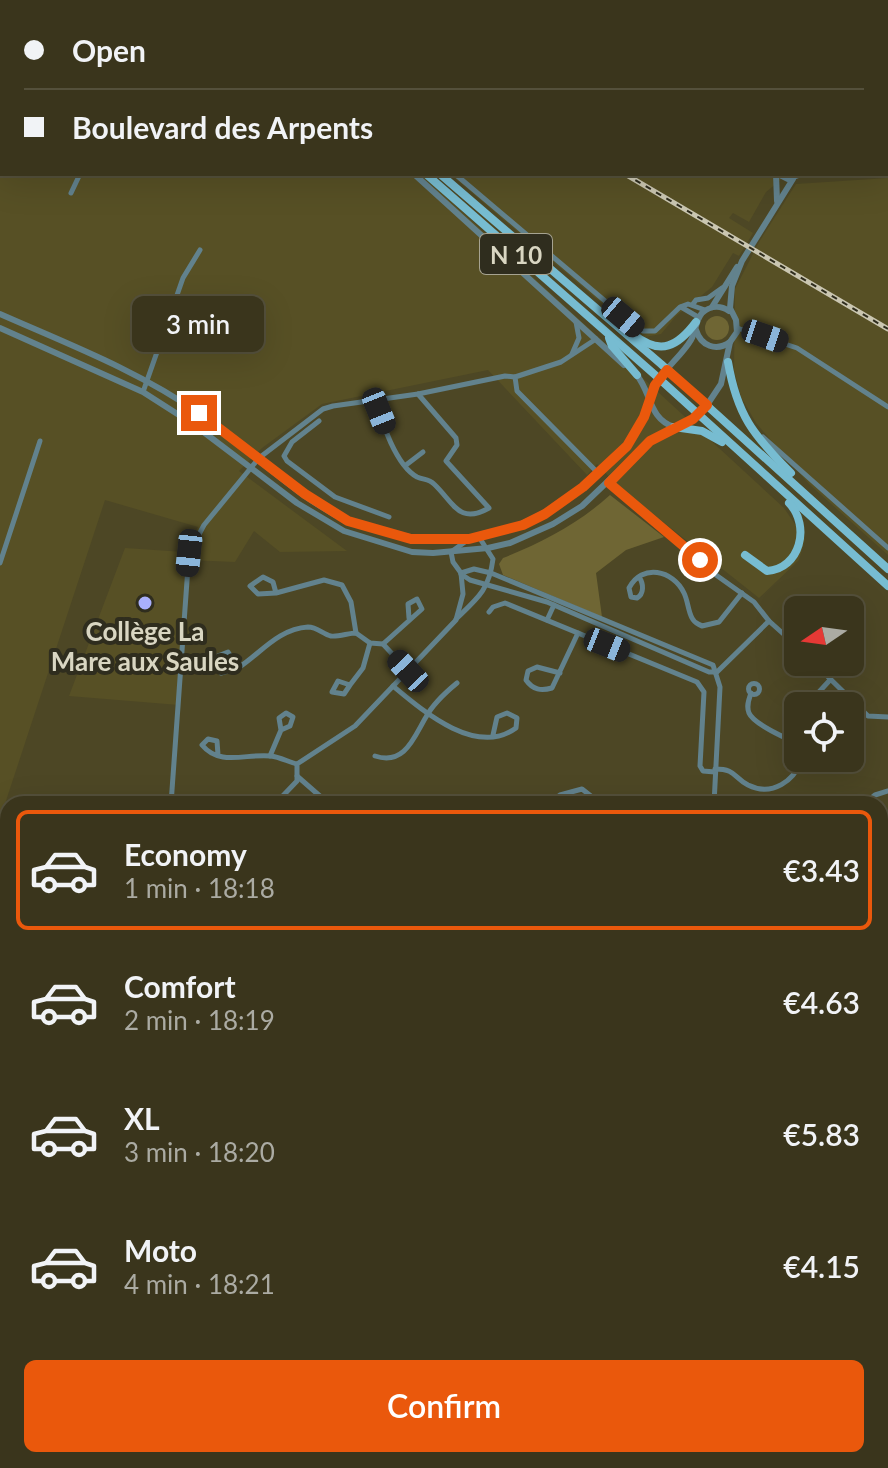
<!DOCTYPE html>
<html lang="en">
<head>
<meta charset="utf-8">
<style>
  :root { --surface:#3a351c; --page:#413d25; --text:#f1f3f6; --muted:#ababa3; --line:#54503b; --accent:#ea580c }
  body { margin:0; font-family:Lato,sans-serif; background:var(--page); color:var(--text); height:100vh; display:flex; flex-direction:column; font-size:30px; white-space:nowrap }
  * { box-sizing:border-box; margin:0 }
  p { font-size:26px; color:var(--muted) }
  .icon { flex:none; width:44px; height:44px; fill:none; stroke:currentColor; stroke-width:2; stroke-linecap:round; stroke-linejoin:round }
  .map { position:relative; flex:1; overflow:hidden }
  .side { position:absolute; left:0px; top:796px; width:888px; height:672px; display:flex; flex-direction:column; background:var(--surface); border-radius:24px 24px 0 0; box-shadow:0 8px 32px #0002,0 0 0 2px var(--line) }
  .side>* { flex:none }
  .top-card { position:absolute; left:0px; top:0px; width:888px; height:176px; box-shadow:0 8px 32px #0002,0 0 0 2px var(--line); display:grid; align-content:center; height:176px; padding:0 24px; background:var(--surface) }
  .needle { width:52px; rotate:257deg }
  .controls { position:absolute; left:784px; top:596px; display:grid; gap:16px }
  .controls a { display:grid; place-items:center; width:80px; height:80px; border-radius:12px; background:var(--surface); box-shadow:0 8px 32px #0002,0 0 0 2px var(--line); font-size:40px }
  .end { position:absolute; width:36px; height:36px; margin:-18px; border:10px solid #ea580c; background:#fff; box-shadow:0 0 0 4px #fff }
  .from { border-radius:50% }
  .bubble { position:absolute; height:56px; border-radius:12px; background:var(--surface); box-shadow:0 8px 32px #0002,0 0 0 2px var(--line); font-size:26px; font-weight:600; line-height:56px; text-align:center }
  .car { position:absolute; width:24px; height:48px; margin:-24px -12px; border-radius:10px; box-shadow:0 0 6px 2px #0007; background:linear-gradient(#222 24%,#8ab4d8 0 40%,#222 0 76%,#8ab4d8 0 86%,#222 0) }
  .top-card b { display:flex; align-items:center; gap:28px; height:76px; font-size:30px }
  .top-card b+b { border-top:2px solid var(--line) }
  .top-card i { width:20px; height:20px; background:var(--text) }
  ul { padding:14px 0 0; list-style:none }
  li { display:flex; align-items:center; gap:24px; height:120px; margin:0 16px 12px; padding:0 8px; border:4px solid transparent; border-radius:12px }
  li div { flex:1 }
  li b { display:block; font-size:30px }
  li em { font-style:normal; font-weight:600 }
  li.on { border-color:var(--accent) }
  li>.icon { width:72px; height:72px; stroke-width:1.5 }
  .cta { display:flex; gap:16px; margin-top:auto; padding:16px 24px }
  .cta a { flex:1; height:92px; border-radius:12px; background:var(--accent); color:#fff; font-size:32px; font-weight:600; line-height:92px; text-align:center }
  .map>svg:first-child { display:block }
  .built { fill:#575025 }
  .green { fill:#6f6634 }
  .lines { fill:none; stroke-linecap:round; stroke-linejoin:round }
  .stream { stroke:#4f9471; stroke-width:2 }
  .minor { stroke:#62828d; stroke-width:5 }
  .tertiary { stroke:#62828d; stroke-width:6 }
  .primary { stroke:#77bcd1; stroke-width:8 }
  .rail-casing { stroke:#cac6b1; stroke-width:5 }
  .rail { stroke:#2f2d1e; stroke-width:2; stroke-dasharray:6; stroke-linecap:butt }
  .route { stroke:#ea580c; stroke-width:10 }
  .poi-dot { fill:#a9b0fc; stroke:#2f2d1e; stroke-width:3 }
  .labels { text-anchor:middle; dominant-baseline:central; stroke-width:8; stroke-linejoin:round; paint-order:stroke }
  .shield { fill:#2f2d1e; stroke:#a6a391; stroke-width:2 }
  .shield-label { font-size:24px; font-weight:bold; fill:#d9d6c2 }
  .poi-label { font-size:26px; font-weight:bold; fill:#d9d6c2; stroke:#2f2d1e }
</style>
</head>
<body>
<div class="map">
<svg width="888" height="1468" viewBox="0 0 888 1468">
  <rect width="100%" height="100%" fill="#4d4725"/>
  <g class="built">
    <path d="M0,0L230,2H2V174H421L784,508L805,539L799,560L759,598L619,487L597,464L587,475L488,370L322,404L262,448L239,471L347,551L280,552L254,531L235,562L189,560L179,705L69,696L125,548L184,552L198,527L105,500L0,819Z"/>
    <path d="M255,0H389L391,2H257Z"/>
    <path d="M450,174H788L766,192L749,222L733,213L729,218L753,233L739,256L733,253L712,287L676,316L661,334L645,337L633,330Z"/>
    <path d="M888,178V555L809,484L756,423L741,397L734,370L735,289L759,242L796,184Z"/>
  </g>
  <g class="green">
    <path d="M762,0H887L888,117L886,118V2H762Z"/>
    <circle cx="717" cy="328" r="12"/>
    <path d="M610,495L664,537L626,550L596,573L602,617L503,575L499,564L503,558C543,542 578,524 610,495Z"/>
    <path d="M8,1070V1137L0,1138V1072Z"/>
    <path d="M880,1293L888,1304V1468H264L270,1460H880Z"/>
  </g>
  <g class="lines">
    <g class="stream">
      <path d="M758,2V0"/>
      <path d="M886,150H888"/>
    </g>
    <g class="minor">
      <path d="M9,0L12,2"/>
      <path d="M263,0L265,2"/>
      <path d="M613,0L617,2"/>
      <path d="M465,2L466,0"/>
      <path d="M0,53L2,54"/>
      <path d="M886,124H888"/>
      <path d="M886,169H888"/>
      <path d="M455,174L637,328L643,331H655L680,307L688,304L705,310"/>
      <path d="M807,174H829"/>
      <path d="M71,193L80,174"/>
      <path d="M693,304L696,300L708,298L722,288"/>
      <path d="M681,307L698,317"/>
      <path d="M737,328L797,348L888,407"/>
      <path d="M596,339L561,362L515,377L517,391L598,473"/>
      <path d="M572,354L579,338L576,322"/>
      <path d="M143,392L183,278L200,250"/>
      <path d="M378,400C380,422 397,466 417,477C424,480 429,479 434,484C454,503 459,525 489,508L446,461L457,445L456,438L418,394"/>
      <path d="M319,421L292,442L284,456L287,461L335,497L389,517"/>
      <path d="M763,437L888,548"/>
      <path d="M406,465L423,452"/>
      <path d="M609,483L657,526L704,562L716,575L754,602L769,621L798,647"/>
      <path d="M0,563L40,441"/>
      <path d="M461,573L474,569L491,573L713,665L720,687L714,804"/>
      <path d="M461,574L470,580L547,602L709,672H716"/>
      <path d="M639,577C644,584 644,594 637,598L631,597L629,588C642,563 673,570 684,593C688,601 688,611 692,618C695,624 697,623 702,626L719,622L742,593"/>
      <path d="M276,593L258,594L250,586L263,577L273,582L276,593L324,580L342,585L351,602L356,633"/>
      <path d="M489,612L493,607L505,603L697,682L704,692L700,766L703,771L715,772"/>
      <path d="M456,619C478,598 489,590 493,559L479,537"/>
      <path d="M547,620L554,605"/>
      <path d="M383,644L422,609L417,599L408,604L409,618"/>
      <path d="M813,662L868,716L888,717"/>
      <path d="M238,668L221,673L213,658L228,652L238,668C261,653 278,629 308,627C317,627 323,634 331,636C338,637 349,633 356,633L370,643L383,644L408,671"/>
      <path d="M717,672L769,621"/>
      <path d="M560,673L537,667L528,671L526,680C533,690 541,691 552,688L578,633"/>
      <circle cx="754" cy="689" r="5.5"/>
      <path d="M350,685L344,694L332,692L338,681L350,685L363,668L370,643"/>
      <path d="M393,686C423,711 476,757 516,728L517,718L507,713L497,717L493,735"/>
      <path d="M751,693C749,699 746,706 749,713C753,723 788,741 798,741"/>
      <path d="M806,706L830,680"/>
      <path d="M218,755L217,741L208,739L202,745C220,767 247,753 271,756C279,757 289,762 297,764"/>
      <path d="M270,756L281,730L279,718L286,713L293,717L290,726L281,730"/>
      <path d="M375,756C405,766 414,737 426,717C433,704 446,692 457,683"/>
      <path d="M715,769C736,769 733,777 748,785C772,797 795,781 802,758"/>
      <path d="M297,776L329,804"/>
      <path d="M171,804L189,553L204,525L259,458L323,409L333,406L418,394L505,376L515,377"/>
      <path d="M275,804L297,781V764L355,726L456,620L463,594L461,573L453,562L451,552L469,539"/>
      <path d="M548,804L560,795L582,789L601,804"/>
      <path d="M864,804L875,795L888,791"/>
      <path d="M880,905L888,911"/>
      <path d="M880,963L888,956"/>
      <path d="M265,1468L271,1460"/>
    </g>
    <g class="tertiary">
      <path d="M222,0L224,2"/>
      <path d="M704,0L705,2"/>
      <path d="M414,174L624,365"/>
      <path d="M776,174L777,201"/>
      <path d="M778,174L788,179L801,174"/>
      <path d="M712,307L737,267"/>
      <path d="M0,314C68,344 139,371 200,414C249,448 293,495 347,521C358,526 371,528 382,531C481,559 557,519 625,448C641,431 645,409 654,388C662,370 681,357 691,340C696,332 695,321 702,313C710,306 720,305 729,311"/>
      <path d="M0,328L143,392L193,424L297,503L344,531L412,552L433,553L488,548L510,543L553,524L582,506L650,441L690,421L707,405L721,384L730,342L737,332L736,320L730,308L732,286L742,261L793,179"/>
      <path d="M696,330C701,346 716,352 730,342"/>
      <path d="M636,374C652,393 648,418 674,427"/>
    </g>
    <g class="primary">
      <path d="M234,0L236,2"/>
      <path d="M246,0L249,2"/>
      <path d="M426,174L654,374L888,586"/>
      <path d="M440,174L661,364L888,569"/>
      <path d="M634,335C661,356 678,346 696,322"/>
      <path d="M609,338L612,346L637,375"/>
      <path d="M728,362C737,415 753,435 791,473"/>
      <path d="M674,427L702,431L722,442"/>
      <path d="M745,555L767,571C800,569 811,526 789,503"/>
    </g>
    <g class="rail-casing">
      <g id="rail">
        <path d="M366,0L369,2"/>
        <path d="M625,174L888,329"/>
      </g>
    </g>
    <use href="#rail" class="rail"/>
  </g>
  <g class="lines">
    <path class="route" d="M199,413L305,494L348,521L411,539H469L523,525L545,514L583,487L627,446L644,417L655,385L667,370L707,405L693,419L650,441L609,483L700,560"/>
  </g>
  <circle class="poi-dot" cx="145" cy="603" r="8"/>
  <g class="labels">
    <rect class="shield" x="480" y="234" width="72" height="40" rx="6"/>
    <g class="shield-label">
      <text x="516" y="254">N 10</text>
    </g>
    <g class="poi-label">
      <text x="145" y="631">Collège La<tspan x="145" dy="30">Mare aux Saules</tspan></text>
    </g>
  </g>
</svg>
<div class="controls">
<a><svg class="needle" viewBox="-14 -14 28 28"><path d="M0-13l5 13h-10z" fill="#e53935"/><path d="M0 13l5-13h-10z" fill="#ababa3"/></svg></a>
<a><svg class="icon" aria-label="locate" viewBox="0 0 24 24"><circle cx="12" cy="12" r="6"/><path d="M12 2v4M12 18v4M2 12h4M18 12h4"/></svg></a>
</div>
<i class="end from" style="left:700px;top:560px"></i>
<i class="end" style="left:199px;top:413px"></i>
<div class="bubble" style="left:132px;top:296px;width:132px">3 min</div>
<i class="car" style="left:623px;top:317px;rotate:130deg"></i>
<i class="car" style="left:765px;top:336px;rotate:109deg"></i>
<i class="car" style="left:379px;top:411px;rotate:158deg"></i>
<i class="car" style="left:189px;top:553px;rotate:186deg"></i>
<i class="car" style="left:607px;top:645px;rotate:112deg"></i>
<i class="car" style="left:408px;top:671px;rotate:317deg"></i>
<div class="top-card">
<b><i class="from"></i>Open</b>
<b><i></i>Boulevard des Arpents</b>
</div>
<section class="side">
<ul>
<li class="on"><svg class="icon" aria-label="car" viewBox="0 0 24 24"><path d="M5 17H2v-5l4-1 3-4h7l3 4 3 1v5h-3M9 17h6M6 11h13"/><circle cx="7" cy="17" r="2"/><circle cx="17" cy="17" r="2"/></svg><div><b>Economy</b><p>1 min · 18:18</p></div><em>€3.43</em></li>
<li><svg class="icon" aria-label="car" viewBox="0 0 24 24"><path d="M5 17H2v-5l4-1 3-4h7l3 4 3 1v5h-3M9 17h6M6 11h13"/><circle cx="7" cy="17" r="2"/><circle cx="17" cy="17" r="2"/></svg><div><b>Comfort</b><p>2 min · 18:19</p></div><em>€4.63</em></li>
<li><svg class="icon" aria-label="car" viewBox="0 0 24 24"><path d="M5 17H2v-5l4-1 3-4h7l3 4 3 1v5h-3M9 17h6M6 11h13"/><circle cx="7" cy="17" r="2"/><circle cx="17" cy="17" r="2"/></svg><div><b>XL</b><p>3 min · 18:20</p></div><em>€5.83</em></li>
<li><svg class="icon" aria-label="car" viewBox="0 0 24 24"><path d="M5 17H2v-5l4-1 3-4h7l3 4 3 1v5h-3M9 17h6M6 11h13"/><circle cx="7" cy="17" r="2"/><circle cx="17" cy="17" r="2"/></svg><div><b>Moto</b><p>4 min · 18:21</p></div><em>€4.15</em></li>
</ul>
<div class="cta"><a>Confirm</a></div>
</section>
</div>
</body>
</html>
